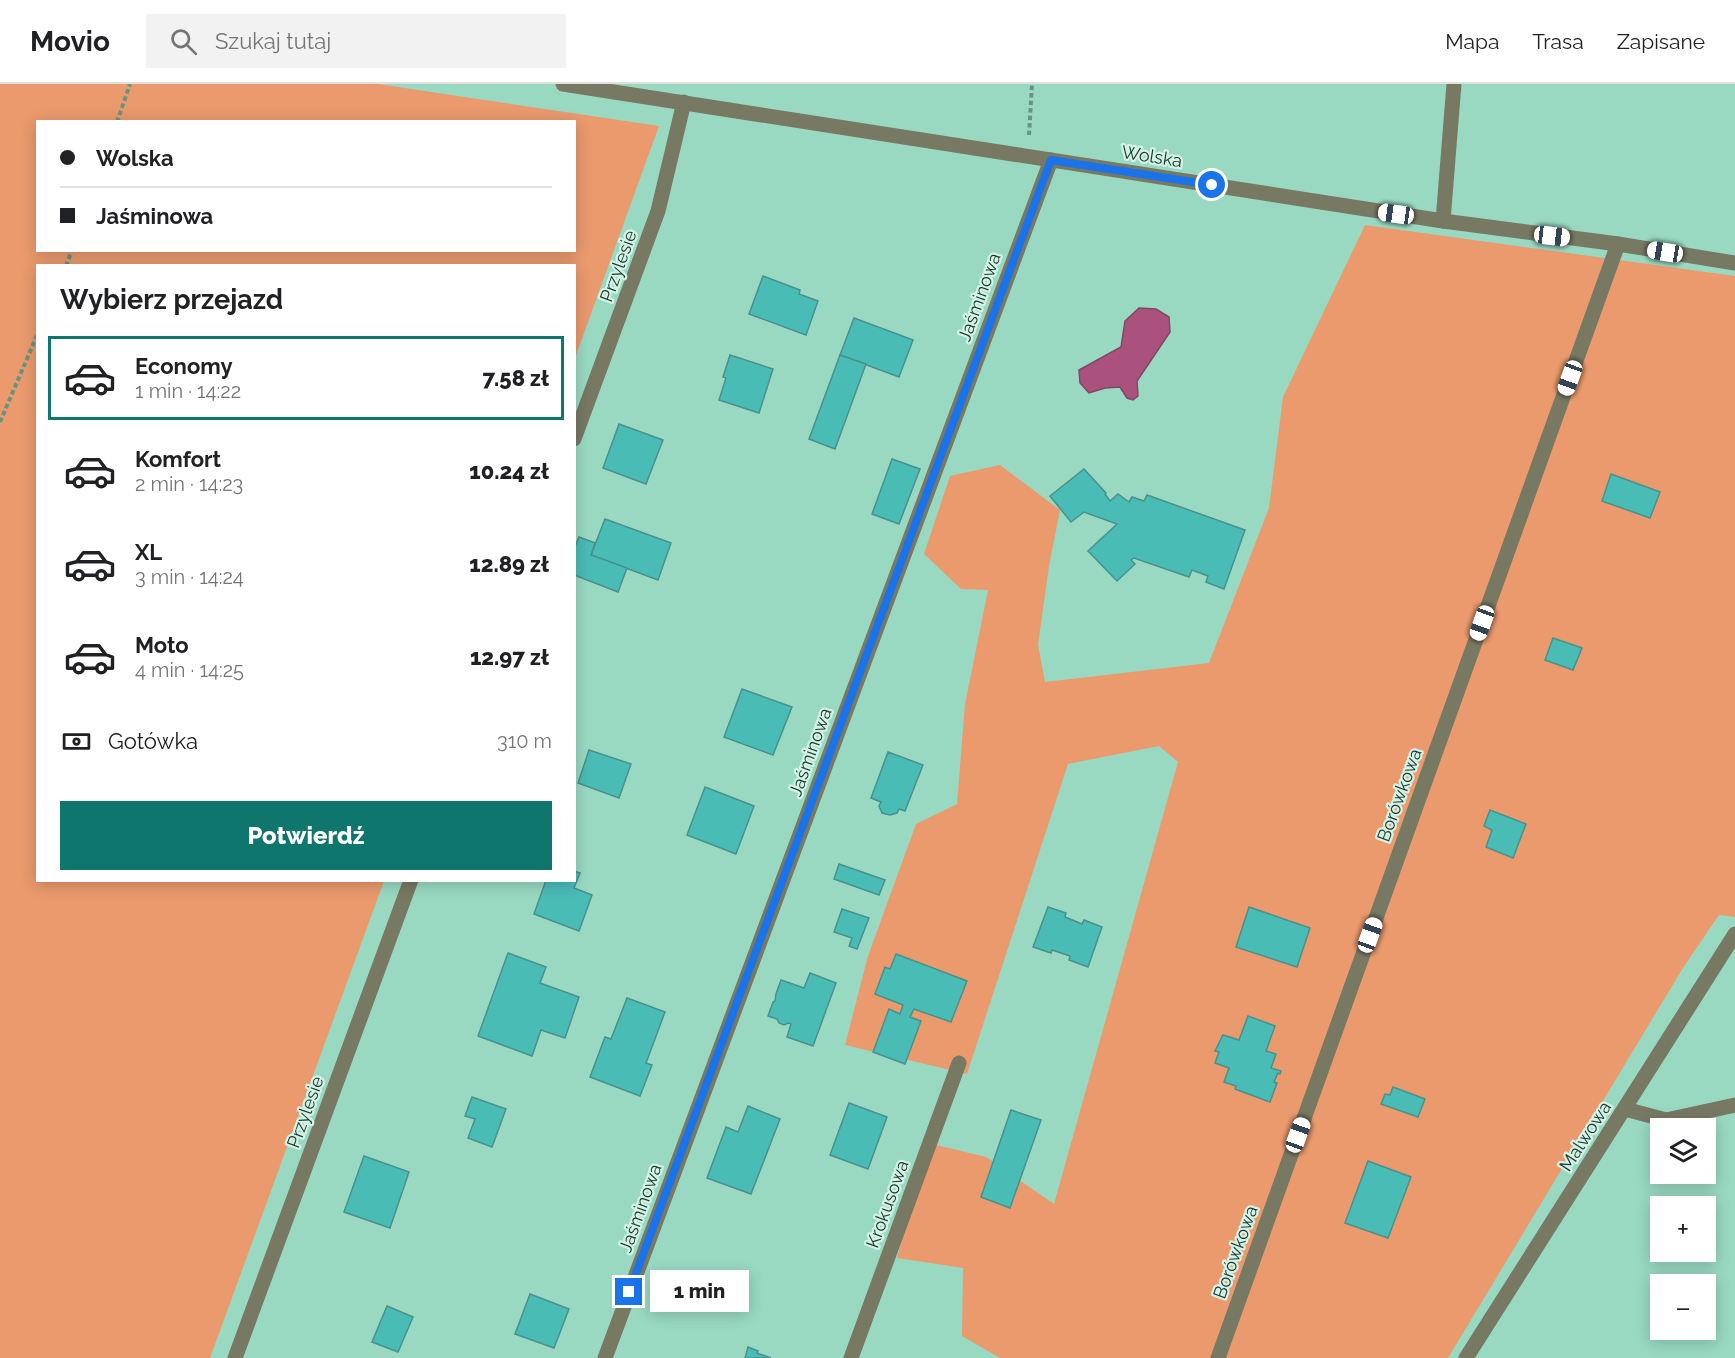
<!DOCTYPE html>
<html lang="pl">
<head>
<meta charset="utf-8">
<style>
  :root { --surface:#fff; --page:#f2f2f2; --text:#202124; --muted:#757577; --line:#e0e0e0; --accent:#0f766e }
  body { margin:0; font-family:Raleway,sans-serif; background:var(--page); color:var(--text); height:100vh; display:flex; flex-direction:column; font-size:22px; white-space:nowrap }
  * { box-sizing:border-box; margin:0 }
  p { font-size:20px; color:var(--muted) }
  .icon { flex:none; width:33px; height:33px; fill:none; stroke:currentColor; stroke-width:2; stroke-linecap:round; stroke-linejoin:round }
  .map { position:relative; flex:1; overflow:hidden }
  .details { position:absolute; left:36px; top:180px; width:540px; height:618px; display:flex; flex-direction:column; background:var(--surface); border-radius:0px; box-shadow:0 3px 15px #0003 }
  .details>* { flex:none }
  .hud { position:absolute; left:36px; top:36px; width:540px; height:132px; border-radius:0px; box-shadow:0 3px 15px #0003; display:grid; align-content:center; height:132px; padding:0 24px; background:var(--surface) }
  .tools { position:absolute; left:1650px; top:1034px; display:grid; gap:12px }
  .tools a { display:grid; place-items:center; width:66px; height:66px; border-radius:0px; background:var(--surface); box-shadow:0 3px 15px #0003; font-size:30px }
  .end { position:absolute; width:27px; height:27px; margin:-14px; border:8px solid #1a73e8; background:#fff; box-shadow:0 0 0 3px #fff }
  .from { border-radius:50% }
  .bubble { position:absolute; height:42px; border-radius:0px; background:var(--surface); box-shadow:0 3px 15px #0003; font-size:20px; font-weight:800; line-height:42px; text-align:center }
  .car { position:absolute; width:18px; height:36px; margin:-18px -9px; border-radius:8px; box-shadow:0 0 4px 2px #0007; background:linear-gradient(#fff 24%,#345 0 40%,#fff 0 76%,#345 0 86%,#fff 0) }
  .hud b { display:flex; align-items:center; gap:21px; height:57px; font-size:22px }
  .hud b+b { border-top:2px solid var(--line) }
  .hud i { width:15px; height:15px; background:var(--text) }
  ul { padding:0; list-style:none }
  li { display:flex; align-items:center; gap:18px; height:84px; margin:0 12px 9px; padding:0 12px; border:3px solid transparent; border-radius:0px }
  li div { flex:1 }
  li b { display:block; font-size:22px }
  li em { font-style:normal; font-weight:800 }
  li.on { border-color:var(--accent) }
  li>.icon { width:54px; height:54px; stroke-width:1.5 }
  h2 { padding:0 24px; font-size:27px; line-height:72px }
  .pay { display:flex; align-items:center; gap:15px; height:66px; padding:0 24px; font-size:22px }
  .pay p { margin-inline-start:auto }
  .button { display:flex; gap:12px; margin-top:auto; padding:12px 24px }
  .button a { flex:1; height:69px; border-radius:0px; background:var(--accent); color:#fff; font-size:24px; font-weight:800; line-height:69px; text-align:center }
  header { display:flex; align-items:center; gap:36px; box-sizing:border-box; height:84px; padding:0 30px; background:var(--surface); border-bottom:2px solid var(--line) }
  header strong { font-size:28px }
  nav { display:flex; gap:33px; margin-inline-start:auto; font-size:21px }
  .search { width:420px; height:54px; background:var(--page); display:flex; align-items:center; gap:15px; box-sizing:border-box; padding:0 21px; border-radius:0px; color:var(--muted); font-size:22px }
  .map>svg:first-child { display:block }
  .green { fill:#ea9a6d; fill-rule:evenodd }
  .water { fill:#aa517e; stroke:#7f4966; stroke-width:1.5 }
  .building { fill:#4abcb6; stroke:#49918d; stroke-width:1.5 }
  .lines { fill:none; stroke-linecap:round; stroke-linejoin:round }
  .path { stroke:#649483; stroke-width:4; stroke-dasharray:4.5 3; stroke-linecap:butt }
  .minor { stroke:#787963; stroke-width:15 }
  .route { stroke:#1a73e8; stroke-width:8 }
  .labels { text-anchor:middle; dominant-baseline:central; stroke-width:4.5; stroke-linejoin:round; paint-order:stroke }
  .street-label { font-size:18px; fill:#1c362d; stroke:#d3f3e6 }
</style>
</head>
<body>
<header>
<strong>Movio</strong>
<div class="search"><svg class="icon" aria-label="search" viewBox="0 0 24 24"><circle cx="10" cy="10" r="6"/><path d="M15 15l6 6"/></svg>Szukaj tutaj</div>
<nav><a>Mapa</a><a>Trasa</a><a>Zapisane</a></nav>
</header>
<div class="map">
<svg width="1735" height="1274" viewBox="0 0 1735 1274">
  <rect width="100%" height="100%" fill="#99d9c2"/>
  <g class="green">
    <path d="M0,0H378L659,42L575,274L574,182H38V796L384,797L210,1274H0ZM38,38H574V166H38Z"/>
    <path d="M1365,141L1735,192V833L1719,831L1683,884L1448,1274H1000L962,1252L963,1184L897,1174L928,1059L986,1073L1054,1120L1178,678L1159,662L1068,680L967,990L845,961L868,872L916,740L957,720L965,620L988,506L961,505L924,470L950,392L1000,381L1060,426L1049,482L1038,561L1045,598L1209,579L1269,424L1283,313Z"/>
  </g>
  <path class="water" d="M1139,224L1156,225L1169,233L1170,248L1137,297L1138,312L1133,316L1127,314L1120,303L1105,304L1089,309L1080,299L1079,286L1121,263L1125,237Z"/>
  <g class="building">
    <path d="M763,192L800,206L799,210L818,217L806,251L749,230Z"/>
    <path d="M854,234L913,256L899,293L840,271Z"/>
    <path d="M730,271L773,285L759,329L719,316L726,294L723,293Z"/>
    <path d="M840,271L866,280L835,365L809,355Z"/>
    <path d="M619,340L663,356L646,400L603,384Z"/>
    <path d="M892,375L920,385L899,440L872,430Z"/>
    <path d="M1084,385L1106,409L1105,410L1110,417L1118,410L1129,418L1132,413L1144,417L1147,411L1245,446L1224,505L1206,498L1208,492L1192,486L1189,493L1134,474L1131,476L1135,480L1117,497L1088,467L1117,440L1084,428L1071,438L1050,412Z"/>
    <path d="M1611,390L1660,408L1650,434L1602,417Z"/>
    <path d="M605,435L671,459L658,496L591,471Z"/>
    <path d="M579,453L595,459L591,471L627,484L618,508L574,491V465Z"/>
    <path d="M1553,554L1582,564L1573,586L1545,576Z"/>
    <path d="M742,605L792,623L773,671L724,653Z"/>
    <path d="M589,666L631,680L619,714L578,699Z"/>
    <path d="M888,668L923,681L905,727L899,725L897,729L890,731L882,729L879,722L881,718L871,714Z"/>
    <path d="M705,703L754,722L736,770L687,751Z"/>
    <path d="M1490,726L1526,740L1513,774L1486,763L1492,746L1484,742Z"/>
    <path d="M839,780L885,796L879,811L834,795Z"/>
    <path d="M574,787L580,789L574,804L592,811L579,847L534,830L546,796H574Z"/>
    <path d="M1048,823L1066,829L1065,833L1082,840L1084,836L1102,843L1088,883L1069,876L1070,872L1052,866L1051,869L1033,863Z"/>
    <path d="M1249,823L1310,844L1297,883L1236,863Z"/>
    <path d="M842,825L869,834L857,865L849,862L852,854L834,848Z"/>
    <path d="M508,869L546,883L540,899L579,913L565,954L541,946L532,972L478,952Z"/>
    <path d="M896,870L967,897L951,938L914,925L910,933L921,937L905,980L873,968L889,925L900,930L903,921L875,910L885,883L890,885Z"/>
    <path d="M810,889L836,899L813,962L787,953L791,940L788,939L784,941L779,939L777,935L768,932L773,918L775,917L776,910L781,896L804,904Z"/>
    <path d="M627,914L665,928L646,979L652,981L640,1012L590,993L605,953L611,955Z"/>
    <path d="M1248,932L1275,942L1266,967L1276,970L1271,984L1281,987L1280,990L1278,989L1274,998L1277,999L1270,1018L1235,1005L1236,1002L1224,998L1229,984L1215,979L1219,968L1215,967L1223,951L1239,956Z"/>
    <path d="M1393,1003L1425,1015L1418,1033L1381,1020L1385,1010L1390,1011Z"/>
    <path d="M472,1013L506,1025L492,1063L468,1054L475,1035L465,1032Z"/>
    <path d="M849,1019L887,1033L868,1085L830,1071Z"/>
    <path d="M748,1022L780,1035L751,1110L707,1094L726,1043L738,1048Z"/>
    <path d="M1011,1026L1041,1036L1010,1124L981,1113Z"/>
    <path d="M364,1072L409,1088L390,1144L344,1128Z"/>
    <path d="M1368,1077L1411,1093L1388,1154L1345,1139Z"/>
    <path d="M530,1210L569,1225L554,1264L515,1250Z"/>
    <path d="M387,1222L413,1233L398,1268L372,1258Z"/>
    <path d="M748,1263L758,1267L757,1269L771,1274H745Z"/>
  </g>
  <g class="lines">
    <g class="path">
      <path d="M117,38L130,0"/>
      <path d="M1029,51L1032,0"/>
      <path d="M66,182L72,166"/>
      <path d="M0,338L38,249"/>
    </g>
    <g class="minor">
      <path d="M563,0L1443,137L1618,160L1735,179"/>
      <path d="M1443,137L1454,0"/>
      <path d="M574,355L658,127L684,18"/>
      <path d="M1625,1025L1666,1036L1735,1021"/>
      <path d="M235,1274L411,796"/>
      <path d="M605,1274L1051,76"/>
      <path d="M851,1274L959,979"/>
      <path d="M1218,1274L1618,160"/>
      <path d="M1466,1274L1735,850"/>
    </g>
  </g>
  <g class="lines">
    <path class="route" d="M629,1208L1051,76L1212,101"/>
  </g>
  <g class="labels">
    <g class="street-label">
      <text transform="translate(1152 72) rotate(9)">Wolska</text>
      <text transform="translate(618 182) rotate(-70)">Przylesie</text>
      <text transform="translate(979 213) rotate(-70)">Jaśminowa</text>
      <text transform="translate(810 668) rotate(-70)">Jaśminowa</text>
      <text transform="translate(1399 711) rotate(-70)">Borówkowa</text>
      <text transform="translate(305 1028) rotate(-70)">Przylesie</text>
      <text transform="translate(1585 1052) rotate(-57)">Malwowa</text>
      <text transform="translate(887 1120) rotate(-70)">Krokusowa</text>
      <text transform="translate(640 1124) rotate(-70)">Jaśminowa</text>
      <text transform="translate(1235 1168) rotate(-70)">Borówkowa</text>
    </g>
  </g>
</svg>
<div class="tools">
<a><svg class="icon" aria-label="layers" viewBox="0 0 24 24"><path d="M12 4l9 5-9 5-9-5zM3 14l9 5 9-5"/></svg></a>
<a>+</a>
<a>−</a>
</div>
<i class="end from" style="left:1212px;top:101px"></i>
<i class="end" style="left:629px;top:1208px"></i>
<div class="bubble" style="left:650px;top:1186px;width:99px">1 min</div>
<i class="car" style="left:1396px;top:130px;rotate:278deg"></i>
<i class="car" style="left:1552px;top:152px;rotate:97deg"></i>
<i class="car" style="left:1665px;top:168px;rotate:279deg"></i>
<i class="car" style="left:1570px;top:294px;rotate:200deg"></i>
<i class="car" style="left:1482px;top:539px;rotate:200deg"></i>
<i class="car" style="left:1370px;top:851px;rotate:20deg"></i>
<i class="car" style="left:1298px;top:1051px;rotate:20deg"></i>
<div class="hud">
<b><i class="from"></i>Wolska</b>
<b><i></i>Jaśminowa</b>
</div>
<section class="details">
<h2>Wybierz przejazd</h2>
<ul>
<li class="on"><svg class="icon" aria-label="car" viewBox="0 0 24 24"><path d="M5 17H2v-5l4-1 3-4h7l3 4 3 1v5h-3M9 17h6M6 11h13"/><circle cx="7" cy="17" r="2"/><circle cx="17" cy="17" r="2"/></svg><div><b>Economy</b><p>1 min · 14:22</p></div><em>7.58 zł</em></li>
<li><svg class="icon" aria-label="car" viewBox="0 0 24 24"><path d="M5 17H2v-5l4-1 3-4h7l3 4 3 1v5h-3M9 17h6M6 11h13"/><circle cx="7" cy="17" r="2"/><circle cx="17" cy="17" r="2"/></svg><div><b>Komfort</b><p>2 min · 14:23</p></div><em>10.24 zł</em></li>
<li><svg class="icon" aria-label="car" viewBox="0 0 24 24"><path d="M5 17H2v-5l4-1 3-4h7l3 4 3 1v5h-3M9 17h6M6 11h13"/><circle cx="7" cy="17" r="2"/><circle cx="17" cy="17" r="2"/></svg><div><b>XL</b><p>3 min · 14:24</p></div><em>12.89 zł</em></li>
<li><svg class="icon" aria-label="car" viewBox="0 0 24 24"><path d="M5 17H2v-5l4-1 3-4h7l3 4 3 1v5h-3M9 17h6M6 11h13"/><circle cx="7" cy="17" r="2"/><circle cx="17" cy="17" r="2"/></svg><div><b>Moto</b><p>4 min · 14:25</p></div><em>12.97 zł</em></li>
</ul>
<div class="pay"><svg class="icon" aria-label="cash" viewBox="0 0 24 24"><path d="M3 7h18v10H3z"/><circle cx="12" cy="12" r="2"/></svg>Gotówka<p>310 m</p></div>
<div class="button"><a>Potwierdź</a></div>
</section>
</div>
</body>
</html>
